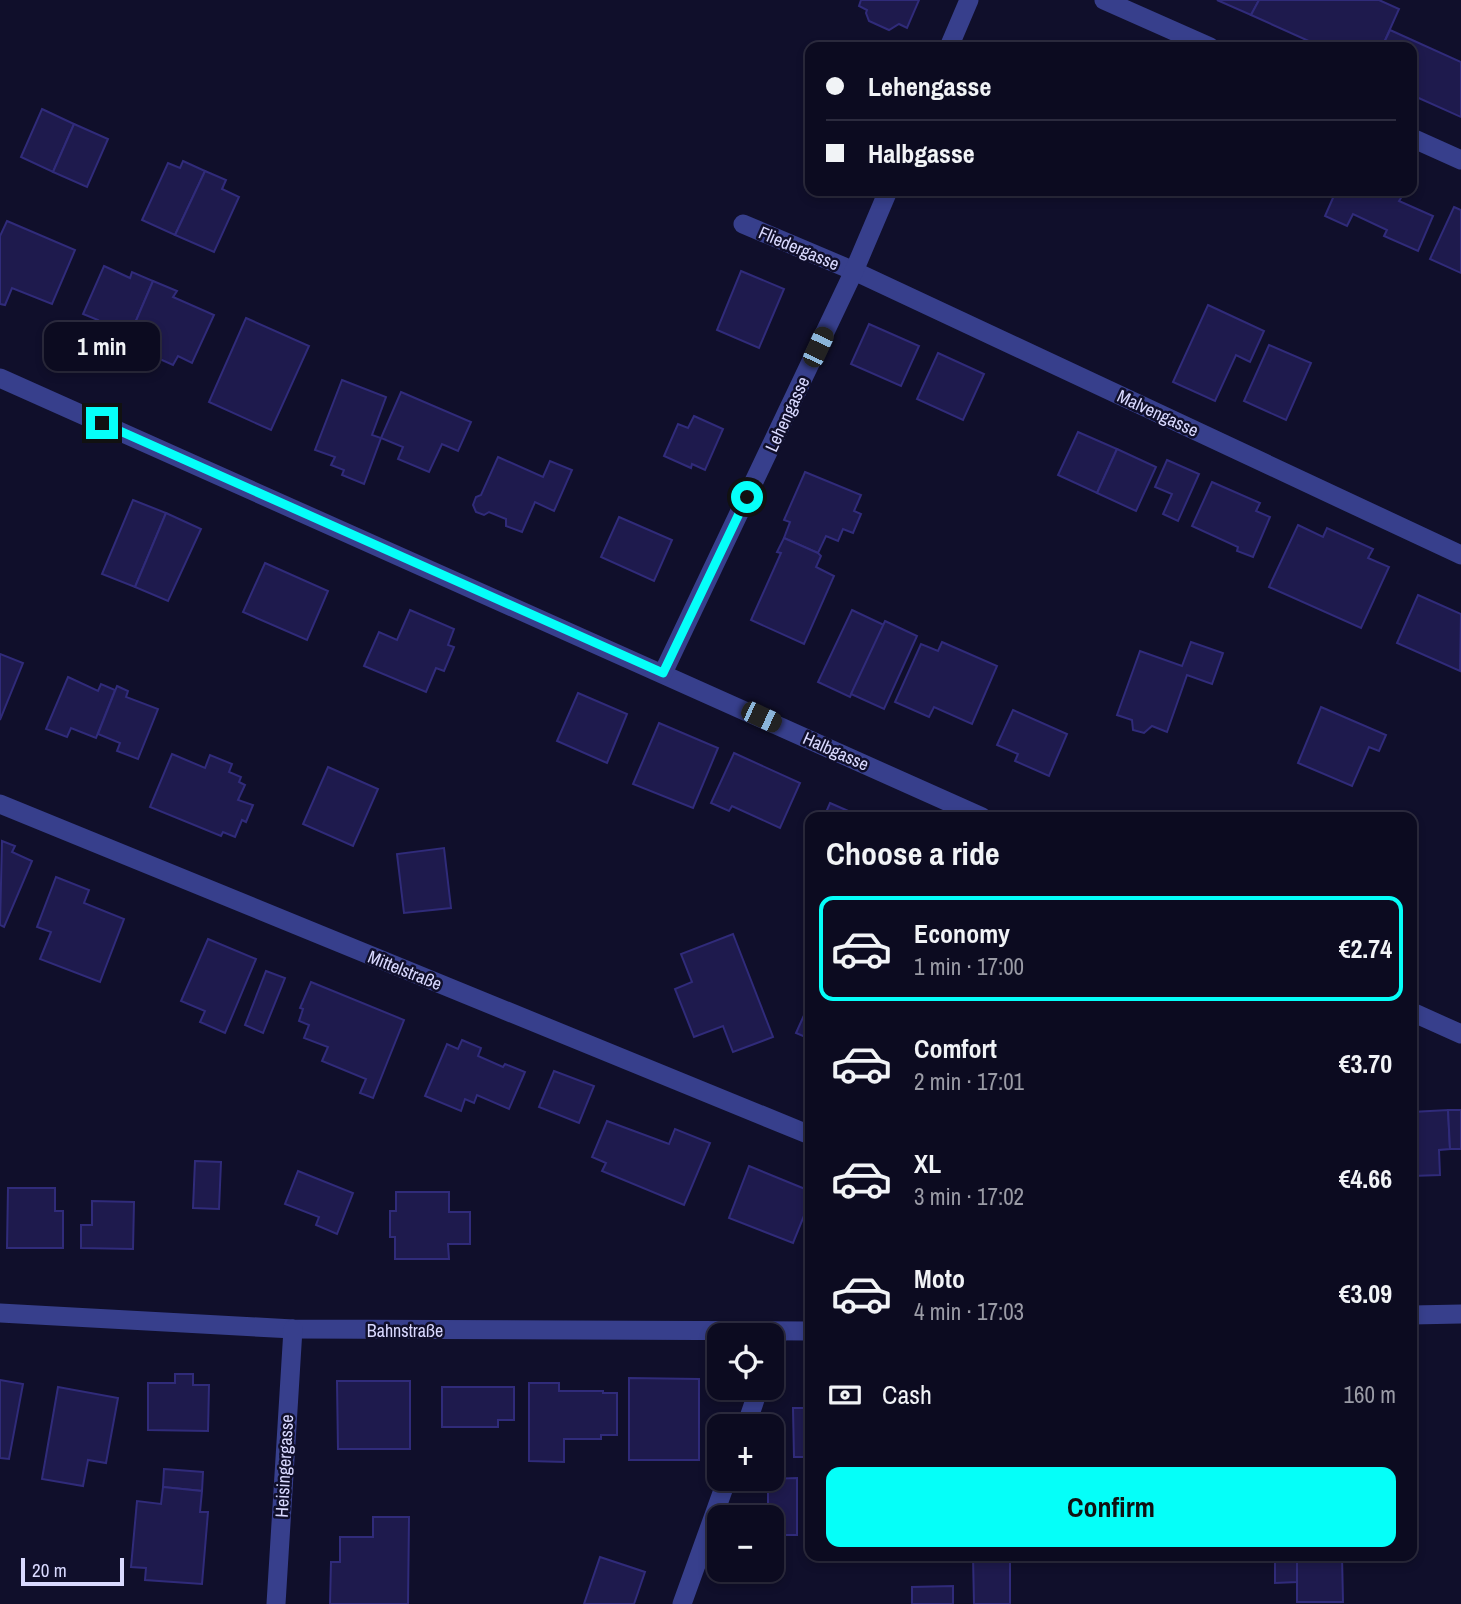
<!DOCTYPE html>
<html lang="en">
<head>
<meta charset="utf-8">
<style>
  :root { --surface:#0c0b20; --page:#151429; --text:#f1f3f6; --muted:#9a9ba5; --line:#2c2b3e; --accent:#05fff9 }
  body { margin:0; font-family:"Archivo Narrow",sans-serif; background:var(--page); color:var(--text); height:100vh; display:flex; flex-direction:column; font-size:26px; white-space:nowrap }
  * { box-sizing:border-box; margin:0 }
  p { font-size:23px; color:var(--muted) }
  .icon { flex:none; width:38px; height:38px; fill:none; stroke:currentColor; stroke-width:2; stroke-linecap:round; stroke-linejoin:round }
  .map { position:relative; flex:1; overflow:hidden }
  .drawer { position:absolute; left:805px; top:812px; width:612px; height:749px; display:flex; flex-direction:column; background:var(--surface); border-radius:14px; box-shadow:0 4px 10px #0003,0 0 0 2px var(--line) }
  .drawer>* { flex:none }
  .hud { position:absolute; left:805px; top:42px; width:612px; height:154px; border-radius:14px; box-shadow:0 4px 10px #0003,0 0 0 2px var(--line); display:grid; align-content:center; height:154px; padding:0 21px; background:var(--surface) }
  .tools { position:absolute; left:707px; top:1323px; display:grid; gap:14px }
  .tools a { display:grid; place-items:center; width:77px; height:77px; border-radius:14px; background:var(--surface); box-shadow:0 4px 10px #0003,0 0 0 2px var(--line); font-size:35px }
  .scale { position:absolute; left:21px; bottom:18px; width:103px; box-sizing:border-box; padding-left:7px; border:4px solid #d9d9ff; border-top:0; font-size:19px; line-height:24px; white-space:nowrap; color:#d9d9ff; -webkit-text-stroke:5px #100f2b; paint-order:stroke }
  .end { position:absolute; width:32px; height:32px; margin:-16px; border:9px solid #05fff9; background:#111; box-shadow:0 0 0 4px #111 }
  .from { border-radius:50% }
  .bubble { position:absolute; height:49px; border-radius:14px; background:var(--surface); box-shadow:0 4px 10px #0003,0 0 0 2px var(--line); font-size:23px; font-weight:700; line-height:49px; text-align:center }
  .car { position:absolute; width:21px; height:42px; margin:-21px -10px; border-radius:9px; box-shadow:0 0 5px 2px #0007; background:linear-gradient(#222 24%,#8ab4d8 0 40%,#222 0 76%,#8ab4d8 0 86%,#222 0) }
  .hud b { display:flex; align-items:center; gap:24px; height:66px; font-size:26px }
  .hud b+b { border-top:2px solid var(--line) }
  .hud i { width:18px; height:18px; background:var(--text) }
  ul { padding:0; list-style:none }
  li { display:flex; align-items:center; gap:21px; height:105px; margin:0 14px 10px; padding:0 7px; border:4px solid transparent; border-radius:14px }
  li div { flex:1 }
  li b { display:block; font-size:26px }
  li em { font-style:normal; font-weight:700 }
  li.selected { border-color:var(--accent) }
  li>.icon { width:63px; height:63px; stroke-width:1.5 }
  h2 { padding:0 21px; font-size:32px; line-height:84px }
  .pay { display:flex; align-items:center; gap:18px; height:77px; padding:0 21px; font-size:26px }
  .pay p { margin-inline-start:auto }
  .button { display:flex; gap:14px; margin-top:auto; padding:14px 21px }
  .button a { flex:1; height:80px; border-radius:14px; background:var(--accent); color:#111; font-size:28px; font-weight:700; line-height:80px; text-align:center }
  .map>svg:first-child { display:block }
  .building { fill:#1e1a4d; stroke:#302b7a; stroke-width:2 }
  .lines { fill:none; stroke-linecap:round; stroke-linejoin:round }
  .minor { stroke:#373f8c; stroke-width:19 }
  .route { stroke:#05fff9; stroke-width:9 }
  .labels { text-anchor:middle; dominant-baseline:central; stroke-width:5; stroke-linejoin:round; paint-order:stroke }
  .street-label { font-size:18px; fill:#d9d9ff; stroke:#100f2b }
</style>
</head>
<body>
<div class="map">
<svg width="1461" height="1604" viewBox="0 0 1461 1604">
  <rect width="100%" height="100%" fill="#100f2b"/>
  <g class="building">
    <path d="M861,0H919L907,28L899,24L889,30L869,21L866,13L867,10L859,6Z"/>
    <path d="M1217,0H1259L1251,15Z"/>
    <path d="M1259,0H1379L1399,9L1382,47H1322L1251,15Z"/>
    <path d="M1390,30L1461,62V117L1412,95V47H1382Z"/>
    <path d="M42,109L74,124L53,172L21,157Z"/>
    <path d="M74,124L108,139L87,187L53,172Z"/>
    <path d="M183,161L205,171L175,235L142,220L168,163L180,168Z"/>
    <path d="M205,171L226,180L222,189L239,197L214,252L175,235Z"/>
    <path d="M1336,191H1398L1401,198L1399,201L1433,216L1418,251L1384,236L1387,230L1353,214L1347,226L1325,216Z"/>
    <path d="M1454,207L1461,210V273L1430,259Z"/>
    <path d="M7,221L75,250L52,304L12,288L5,305L0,304V236Z"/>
    <path d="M104,266L130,278L132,272L153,281L126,344L94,329L98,320L83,314Z"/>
    <path d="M741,271L784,289L759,348L717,330Z"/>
    <path d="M153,281L177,291L173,297L214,315L192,363L178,356L173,365L126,344Z"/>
    <path d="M1208,305L1264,331L1250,362L1236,355L1215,401L1173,382Z"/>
    <path d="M246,318L309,346L271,430L209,402Z"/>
    <path d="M869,324L919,346L901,386L851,364Z"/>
    <path d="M1269,345L1311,363L1286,420L1244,401Z"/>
    <path d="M938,353L984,374L963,420L917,399Z"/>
    <path d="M342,380L386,397L372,435L381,438L364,484L342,475L344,470L331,465L335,457L315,450Z"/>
    <path d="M401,392L471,422L458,451L442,444L429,472L398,459L403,447L381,438Z"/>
    <path d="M694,416L723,429L705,470L692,464L691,468L664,456L678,424L688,428Z"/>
    <path d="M1078,432L1117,449L1097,493L1058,475Z"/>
    <path d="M1117,449L1156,467L1136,511L1097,493Z"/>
    <path d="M498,457L543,477L550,461L572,470L554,511L535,502L522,532L506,526V519L489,512L484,515L476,512L473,505L476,497L481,495Z"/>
    <path d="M1167,460L1199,474L1178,521L1163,514L1172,494L1155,487Z"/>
    <path d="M805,472L861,495L854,511L861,514L853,533L843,529L838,541L826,536L818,553L784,538L790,522L784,520Z"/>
    <path d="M1212,482L1260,503L1256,511L1270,517L1253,557L1237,551L1238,547L1192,526Z"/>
    <path d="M133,500L166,513L135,587L102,574Z"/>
    <path d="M166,513L201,529L168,601L135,587Z"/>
    <path d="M619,517L672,540L654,581L601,557Z"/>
    <path d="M1298,525L1323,537L1327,528L1373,549L1368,558L1389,567L1361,628L1269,587Z"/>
    <path d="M784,538L818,553L821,556L816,567L834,576L804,644L751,620L781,553L777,552Z"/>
    <path d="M265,563L328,591L307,640L243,612Z"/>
    <path d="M1418,595L1461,614L1460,671L1397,643Z"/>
    <path d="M410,610L454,629L448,645L454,647L444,671L436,668L426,692L364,666L379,632L397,640Z"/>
    <path d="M852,610L884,625L850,697L818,682Z"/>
    <path d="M885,621L917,636L884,709L851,694Z"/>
    <path d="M942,642L997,666L972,724L934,707L929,717L895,702L921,644L938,651Z"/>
    <path d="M1191,642L1223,653L1212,684L1187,675L1167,732L1152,726L1144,733L1133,730L1132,720L1117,715L1140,651L1182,666Z"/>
    <path d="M0,654L23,663L0,720Z"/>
    <path d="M68,677L98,691L101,684L115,690L96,738L71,728L67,737L46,729Z"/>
    <path d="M117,686L128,691L126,697L158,709L138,759L117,751L120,743L98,734Z"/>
    <path d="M578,693L627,714L607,763L557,741Z"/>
    <path d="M1321,707L1386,735L1379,751L1369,747L1352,786L1298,763Z"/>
    <path d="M1013,710L1067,734L1049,776L1015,761L1018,754L997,745Z"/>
    <path d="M659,723L718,748L693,808L633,784Z"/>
    <path d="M734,753L800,783L780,828L732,806L729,811L711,803Z"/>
    <path d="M172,754L205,768L210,755L232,764L229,772L241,777L239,782L245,785L238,800L253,805L246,822L242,820L235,837L223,832L221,836L150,807Z"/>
    <path d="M328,767L378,789L353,846L303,824Z"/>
    <path d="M830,803L862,817H824Z"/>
    <path d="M2,841L15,846L12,852L32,861L4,927L0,925Z"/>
    <path d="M444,848L451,908L404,913L397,854Z"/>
    <path d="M56,877L89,890L84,903L124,919L100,982L40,959L51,932L37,927Z"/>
    <path d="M733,934L773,1037L733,1052L723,1026L694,1037L675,989L692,982L681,954Z"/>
    <path d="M208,939L256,959L225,1033L200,1022L205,1011L181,1001Z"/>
    <path d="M266,971L285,978L263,1033L245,1025Z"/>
    <path d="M311,982L404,1020L373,1098L360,1093L366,1079L322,1061L328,1047L304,1038L309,1025L299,1021L303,1009L300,1008Z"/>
    <path d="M810,1002V1039L796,1033Z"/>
    <path d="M462,1040L481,1048L478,1056L503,1067L505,1064L525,1072L509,1109L477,1095L474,1103L465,1099L461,1111L425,1096L447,1044L458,1049Z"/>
    <path d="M554,1071L594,1086L579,1123L539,1107Z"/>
    <path d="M1448,1110L1450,1149L1439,1150L1440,1175L1412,1176V1112Z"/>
    <path d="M1448,1110H1461V1149H1450Z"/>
    <path d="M607,1121L669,1144L675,1129L710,1143L684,1205L602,1171L606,1163L592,1157Z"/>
    <path d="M195,1161L221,1162L219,1209L193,1208Z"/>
    <path d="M749,1166L810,1191V1201L793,1243L729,1218Z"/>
    <path d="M298,1171L353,1193L337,1234L316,1225L319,1217L285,1204Z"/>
    <path d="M8,1188H55V1211H63V1248H7Z"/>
    <path d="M396,1192H449V1212H470V1244H448L449,1259H395V1237H390V1211H396Z"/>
    <path d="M92,1201L134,1202L133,1249L81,1248V1225H92Z"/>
    <path d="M175,1374H193V1385H209L208,1431L148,1430V1383H175Z"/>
    <path d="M629,1378L699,1379V1460H629Z"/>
    <path d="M0,1380L23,1384L9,1459L0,1458Z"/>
    <path d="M337,1381H410V1449H338Z"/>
    <path d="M529,1383H559V1391H603V1393H617V1435H601V1439H564V1462L529,1461Z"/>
    <path d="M58,1387L118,1398L106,1463L88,1460L83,1486L42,1479Z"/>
    <path d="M442,1387H514V1420H498V1427H442Z"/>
    <path d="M793,1408H810V1457H794Z"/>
    <path d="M164,1469L203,1472L202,1491L163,1487Z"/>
    <path d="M797,1478V1535H772V1517H768V1479Z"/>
    <path d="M163,1487L202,1491L200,1512H208L202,1584L145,1580L146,1568L131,1567L137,1501L161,1504Z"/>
    <path d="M373,1517H409L408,1604H330L331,1562H340V1537H373Z"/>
    <path d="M973,1556H1010V1604H974Z"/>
    <path d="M1275,1556H1297V1582L1275,1583Z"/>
    <path d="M1297,1556H1342L1343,1602H1297Z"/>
    <path d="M600,1557L645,1572L634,1604H584Z"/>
    <path d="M953,1586V1604H912V1587Z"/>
  </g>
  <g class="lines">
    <g class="minor">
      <path d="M1104,0L1210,47"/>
      <path d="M949,47L969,0"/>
      <path d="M1412,138L1461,160"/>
      <path d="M743,224L854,271L1461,555"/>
      <path d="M0,378L982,817"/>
      <path d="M663,673L854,271L888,191"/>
      <path d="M0,804L810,1135"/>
      <path d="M1412,1012L1461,1034"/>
      <path d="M0,1313L293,1329L810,1331"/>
      <path d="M1412,1315L1461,1314"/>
      <path d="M772,1353L779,1332"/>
      <path d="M746,1426L759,1388"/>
      <path d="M276,1604L293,1329"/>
      <path d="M682,1604L727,1479"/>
    </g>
  </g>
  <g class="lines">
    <path class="route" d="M102,423L663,673L747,497"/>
  </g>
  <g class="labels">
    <g class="street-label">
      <text transform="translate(799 248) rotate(23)">Fliedergasse</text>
      <text transform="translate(1158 413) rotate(25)">Malvengasse</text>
      <text transform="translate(787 414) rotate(-65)">Lehengasse</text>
      <text transform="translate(836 751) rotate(24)">Halbgasse</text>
      <text transform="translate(405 970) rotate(22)">Mittelstraße</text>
      <text x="405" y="1330">Bahnstraße</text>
      <text transform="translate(284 1466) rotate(-87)">Heisingergasse</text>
    </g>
  </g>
</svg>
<div class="tools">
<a><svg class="icon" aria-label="locate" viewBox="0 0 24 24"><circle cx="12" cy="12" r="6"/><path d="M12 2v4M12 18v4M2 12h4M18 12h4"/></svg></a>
<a>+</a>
<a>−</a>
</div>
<div class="scale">20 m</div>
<i class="end from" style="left:747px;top:497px"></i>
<i class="end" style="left:102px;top:423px"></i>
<div class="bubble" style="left:44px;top:322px;width:116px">1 min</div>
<i class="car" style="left:818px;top:347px;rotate:25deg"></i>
<i class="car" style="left:761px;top:717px;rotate:115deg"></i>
<div class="hud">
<b><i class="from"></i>Lehengasse</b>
<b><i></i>Halbgasse</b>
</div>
<section class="drawer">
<h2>Choose a ride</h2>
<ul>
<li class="selected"><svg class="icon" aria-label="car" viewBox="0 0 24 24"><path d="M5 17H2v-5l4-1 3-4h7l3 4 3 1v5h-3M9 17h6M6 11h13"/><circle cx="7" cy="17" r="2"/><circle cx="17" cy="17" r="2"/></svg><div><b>Economy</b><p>1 min · 17:00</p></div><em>€2.74</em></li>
<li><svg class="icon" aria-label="car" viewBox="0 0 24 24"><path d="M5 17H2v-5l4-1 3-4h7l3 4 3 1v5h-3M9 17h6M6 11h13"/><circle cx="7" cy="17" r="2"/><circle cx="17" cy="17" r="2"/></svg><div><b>Comfort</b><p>2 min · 17:01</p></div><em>€3.70</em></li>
<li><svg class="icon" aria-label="car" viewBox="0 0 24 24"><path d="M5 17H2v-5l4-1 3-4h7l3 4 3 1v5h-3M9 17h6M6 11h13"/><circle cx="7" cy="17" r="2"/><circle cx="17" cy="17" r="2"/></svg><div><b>XL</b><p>3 min · 17:02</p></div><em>€4.66</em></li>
<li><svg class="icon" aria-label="car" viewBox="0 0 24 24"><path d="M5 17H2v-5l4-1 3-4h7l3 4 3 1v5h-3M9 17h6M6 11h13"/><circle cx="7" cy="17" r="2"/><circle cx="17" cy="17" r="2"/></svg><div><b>Moto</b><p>4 min · 17:03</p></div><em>€3.09</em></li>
</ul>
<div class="pay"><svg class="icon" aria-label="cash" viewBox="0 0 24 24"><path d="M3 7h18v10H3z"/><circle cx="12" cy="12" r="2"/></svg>Cash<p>160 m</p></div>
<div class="button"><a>Confirm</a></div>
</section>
</div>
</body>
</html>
